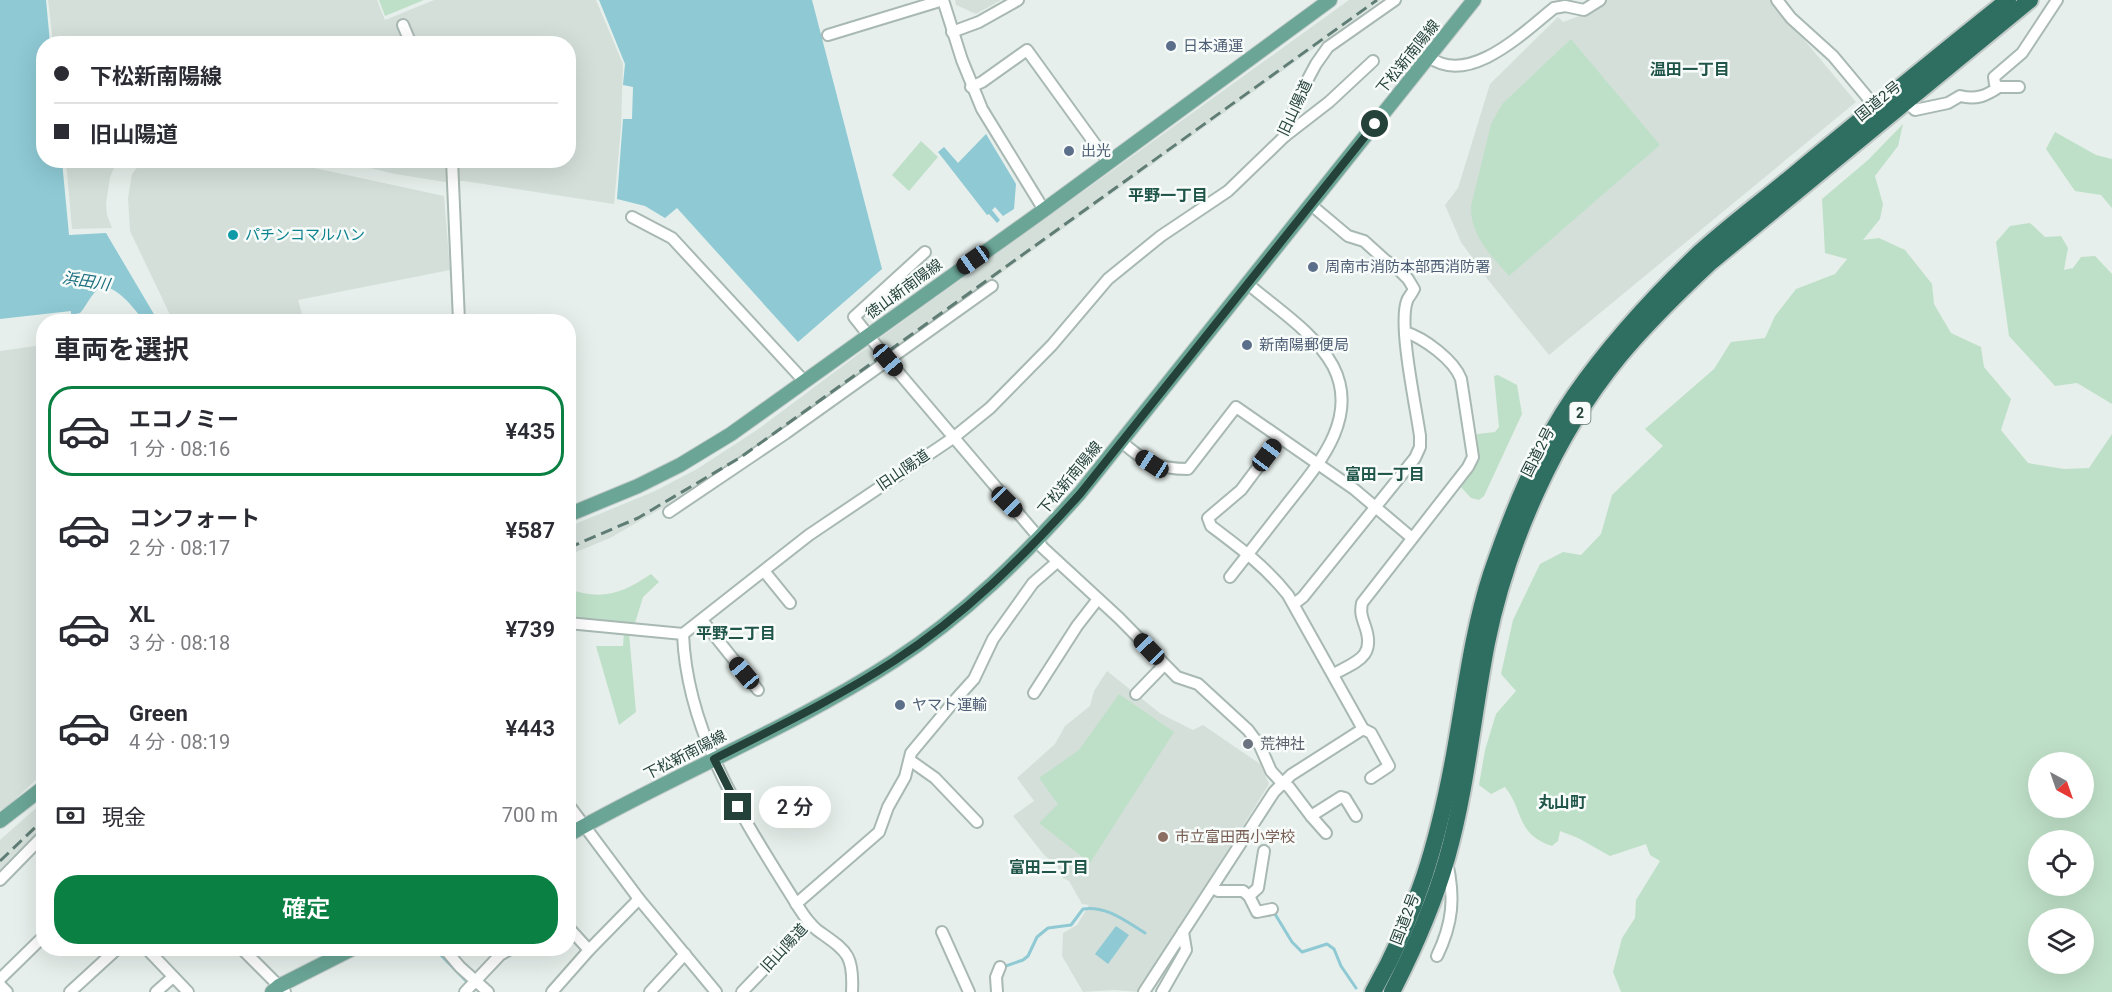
<!DOCTYPE html>
<html lang="ja">
<head>
<meta charset="utf-8">
<style>
  :root { --surface:#fff; --page:#f2f2f3; --text:#2b2b33; --muted:#7c7c81; --line:#e1e1e2; --accent:#0b8043 }
  body { margin:0; font-family:Roboto,"Noto Sans JP",sans-serif; background:var(--page); color:var(--text); height:100vh; display:flex; flex-direction:column; font-size:22px; white-space:nowrap }
  * { box-sizing:border-box; margin:0 }
  p { font-size:20px; color:var(--muted) }
  .icon { flex:none; width:33px; height:33px; fill:none; stroke:currentColor; stroke-width:2; stroke-linecap:round; stroke-linejoin:round }
  .map { position:relative; flex:1; overflow:hidden }
  .drawer { position:absolute; left:36px; top:314px; width:540px; height:642px; display:flex; flex-direction:column; background:var(--surface); border-radius:24px; box-shadow:0 6px 24px #0002 }
  .drawer>* { flex:none }
  .top-card { position:absolute; left:36px; top:36px; width:540px; height:132px; border-radius:24px; box-shadow:0 6px 24px #0002; display:grid; align-content:center; height:132px; padding:0 18px; background:var(--surface) }
  .needle { width:39px; rotate:140deg }
  .controls { position:absolute; left:2028px; top:752px; display:grid; gap:12px }
  .controls a { display:grid; place-items:center; width:66px; height:66px; border-radius:50%; background:var(--surface); box-shadow:0 6px 24px #0002; font-size:30px }
  .end { position:absolute; width:27px; height:27px; margin:-14px; border:8px solid #24423a; background:#fff; box-shadow:0 0 0 3px #fff }
  .from { border-radius:50% }
  .bubble { position:absolute; height:42px; border-radius:21px; background:var(--surface); box-shadow:0 6px 24px #0002; font-size:20px; font-weight:600; line-height:42px; text-align:center }
  .car { position:absolute; width:18px; height:36px; margin:-18px -9px; border-radius:8px; box-shadow:0 0 4px 2px #0007; background:linear-gradient(#222 24%,#8ab4d8 0 40%,#222 0 76%,#8ab4d8 0 86%,#222 0) }
  .top-card b { display:flex; align-items:center; gap:21px; height:57px; font-size:22px }
  .top-card b+b { border-top:2px solid var(--line) }
  .top-card i { width:15px; height:15px; background:var(--text) }
  ul { padding:0; list-style:none }
  li { display:flex; align-items:center; gap:18px; height:90px; margin:0 12px 9px; padding:0 6px; border:3px solid transparent; border-radius:24px }
  li div { flex:1 }
  li b { display:block; font-size:22px }
  li em { font-style:normal; font-weight:600 }
  li.on { border-color:var(--accent) }
  li>.icon { width:54px; height:54px; stroke-width:1.5 }
  h2 { padding:0 18px; font-size:27px; line-height:72px }
  .pay { display:flex; align-items:center; gap:15px; height:66px; padding:0 18px; font-size:22px }
  .pay p { margin-inline-start:auto }
  .action { display:flex; gap:12px; margin-top:auto; padding:12px 18px }
  .action a { flex:1; height:69px; border-radius:24px; background:var(--accent); color:#fff; font-size:24px; font-weight:600; line-height:69px; text-align:center }
  .map>svg:first-child { display:block }
  .built { fill:#d4dfda }
  .green { fill:#bfe0c8; fill-rule:evenodd }
  .water { fill:#8ec9d4 }
  .lines { fill:none; stroke-linecap:round; stroke-linejoin:round }
  .stream { stroke:#8ec9d4; stroke-width:3 }
  .minor-casing { stroke:#a8b8b2; stroke-width:14 }
  .major-casing { stroke:#c2cac8; stroke-width:16 }
  .highway-casing { stroke:#c2cac8; stroke-width:20 }
  .minor { stroke:#fff; stroke-width:10 }
  .major { stroke:#6aa596; stroke-width:14 }
  .highway { stroke:#2f6f62; stroke-width:16 }
  .rail { stroke:#5f7d75; stroke-width:3; stroke-dasharray:12 6; stroke-linecap:butt }
  .route { stroke:#24423a; stroke-width:8 }
  .service-dot { fill:#5c6f8a; stroke:#f7fbf9; stroke-width:2 }
  .culture-dot { fill:#0f9aa8; stroke:#f7fbf9; stroke-width:2 }
  .worship-dot { fill:#6b7280; stroke:#f7fbf9; stroke-width:2 }
  .education-dot { fill:#8d6e63; stroke:#f7fbf9; stroke-width:2 }
  .labels { text-anchor:middle; dominant-baseline:central; stroke-width:5; stroke-linejoin:round; paint-order:stroke }
  .shield { fill:#f7fbf9; stroke:#637a73; stroke-width:1.5 }
  .shield-label { font-size:14px; font-weight:bold; fill:#24423a }
  .service-label { font-size:15px; fill:#4e5e75; stroke:#f7fbf9; text-anchor:start }
  .street-label { font-size:15px; fill:#24423a; stroke:#f7fbf9 }
  .culture-label { font-size:15px; fill:#0d838f; stroke:#f7fbf9; text-anchor:start }
  .worship-label { font-size:15px; fill:#5b616d; stroke:#f7fbf9; text-anchor:start }
  .education-label { font-size:15px; fill:#785e54; stroke:#f7fbf9; text-anchor:start }
  .neighbourhood-label { font-size:16px; font-weight:bold; fill:#1f5548; stroke:#f7fbf9 }
  .water-label { font-size:16px; font-style:italic; fill:#1c6f80; stroke:#f7fbf9 }
</style>
</head>
<body>
<div class="map">
<svg width="2112" height="992" viewBox="0 0 2112 992">
  <rect width="100%" height="100%" fill="#e6efeb"/>
  <g class="built">
    <path d="M48,0H377L385,20L434,0H596L623,64L621,127L614,204L464,181L445,182L395,174L342,161L568,160V44L53,43Z"/>
    <path d="M955,0H1001L976,14L956,5Z"/>
    <path d="M1349,0H1381L728,470L610,538L569,555L568,527L655,491L697,469L757,430L884,335Z"/>
    <path d="M1607,0H1771L1856,102L1549,355L1489,281L1461,242L1445,205L1458,188L1490,84L1558,17L1563,22L1593,11Z"/>
    <path d="M66,161H117L110,177L106,204L107,215L112,228L72,229Z"/>
    <path d="M142,161H282L444,196L450,270L298,300L304,321H173L130,231L128,198L132,174Z"/>
    <path d="M43,345V773L7,807L0,810V351Z"/>
    <path d="M1107,671L1161,714L1193,730L1203,725L1260,764L1269,784L1140,992L1113,990L1083,992L1062,956L1063,933L1077,925L1089,905L1082,904L1069,881L1063,878L1057,865L1045,856L1013,816L1034,801L1017,778L1055,744L1065,726L1090,706L1094,691Z"/>
    <path d="M43,802V827L0,871V840Z"/>
  </g>
  <g class="green">
    <path d="M379,0H424L385,16Z"/>
    <path d="M1571,39L1660,145L1509,276C1491,255 1470,236 1471,206L1491,124L1502,104Z"/>
    <path d="M1903,124L1898,146L1875,176L1883,204L1880,219L1863,240L1879,238L1905,250L1932,284L1934,304L1951,333L1981,347L1984,367L2011,399L2001,430L2028,463L2064,469L2089,468L2112,434V992H1621L1613,972L1622,938L1635,918L1636,900L1660,861L1650,855L1646,844L1610,856L1578,838L1560,831L1558,841L1552,846C1516,834 1524,811 1505,787L1491,794L1479,785L1485,750L1496,714L1516,691L1501,674L1513,620L1540,564L1563,552L1581,555L1601,534L1612,495L1663,446L1645,429L1714,369L1731,342L1765,338L1775,316L1796,289L1835,274L1847,259L1825,253L1822,199L1868,160ZM2038,762H2084V807H2038ZM2038,840H2084V885H2038ZM2038,918H2084V963H2038Z"/>
    <path d="M2055,132L2096,155L2112,159V208L2101,195L2075,191L2046,149Z"/>
    <path d="M921,141L938,157L909,191L892,175Z"/>
    <path d="M2030,223L2045,237L2061,236L2068,248L2064,270L2073,268L2081,257L2095,256L2112,274V404L2077,383L2055,386L2009,336L1996,242L2010,226Z"/>
    <path d="M1498,375L1517,385L1522,414L1484,496L1479,500L1471,498L1460,486L1478,459L1477,434L1495,432L1499,427L1494,376Z"/>
    <path d="M651,574L659,582L643,597L635,623L569,617V589C602,601 623,593 651,574Z"/>
    <path d="M624,632L629,633L636,712L619,725L596,646H623Z"/>
    <path d="M1119,694L1174,732L1090,863L1039,823L1058,804L1039,778L1079,750Z"/>
  </g>
  <g class="water">
    <path d="M0,0H46L50,43L44,44V160L62,161L69,235L106,233L158,321H144C136,311 116,283 101,288C93,290 86,307 80,313L71,315V311L0,319Z"/>
    <path d="M599,0H812L882,269L798,342L677,208L665,218L645,206L617,199L623,119H632L633,87L623,85L625,64Z"/>
    <path d="M986,134L1016,184L1014,209L1003,216L995,207L992,210L1000,220L997,223L989,214L987,215L938,152L944,147L958,163Z"/>
    <path d="M1116,926L1129,935L1108,964L1095,954Z"/>
  </g>
  <g class="lines">
    <g class="stream">
      <path d="M1218,896H1228"/>
      <path d="M1259,916L1275,914L1292,942L1302,952L1327,944L1334,949L1341,966L1356,988"/>
      <path d="M434,948L468,983"/>
      <path d="M1003,967L1023,960L1028,956L1037,937L1048,928L1071,925L1083,909C1106,905 1127,922 1145,933"/>
    </g>
    <g class="minor-casing">
      <g id="minor">
        <path d="M943,0L962,60L982,109L1044,210"/>
        <path d="M1777,0L1791,18L1833,56L1878,110"/>
        <path d="M403,25L411,44"/>
        <path d="M952,32L979,22L1018,0"/>
        <path d="M828,35L943,0"/>
        <path d="M1429,57C1469,87 1524,32 1554,8L1565,6L1584,10L1600,0"/>
        <path d="M971,87L982,82L1027,50L1108,162"/>
        <path d="M2019,87H1999L1995,84L1994,77L2022,53L2057,0"/>
        <path d="M1906,101L1915,110L1948,103L1960,96C1976,100 1986,96 1999,87"/>
        <path d="M1285,136L1301,92L1316,64L1328,47L1395,0"/>
        <path d="M452,160L459,321"/>
        <path d="M632,217L672,238L804,381"/>
        <path d="M925,252L854,317L888,360L1035,533L1042,547L1119,618L1177,677L1198,684L1248,730L1260,746L1271,771L1282,783L1289,787L1311,816"/>
        <path d="M1122,442C1144,462 1158,469 1188,469L1236,407L1354,489L1412,538"/>
        <path d="M669,512L786,433L992,286"/>
        <path d="M764,571L790,603"/>
        <path d="M1230,577C1248,554 1266,531 1284,508C1315,468 1361,420 1333,366C1314,332 1277,309 1248,284"/>
        <path d="M1294,604L1303,597L1415,458L1420,447V436C1416,407 1398,325 1407,301C1408,297 1412,294 1414,289L1408,279L1398,269L1385,260L1364,241L1348,236L1310,204"/>
        <path d="M702,620L758,690"/>
        <path d="M568,623L683,634"/>
        <path d="M683,634L809,535L953,438L990,408L1052,345L1108,279L1161,236L1228,191L1285,136L1329,102L1373,61"/>
        <path d="M683,634C687,737 747,824 799,908C804,916 810,924 817,930C846,951 854,953 852,992"/>
        <path d="M1334,674C1357,661 1376,657 1365,626C1362,617 1360,613 1362,603L1468,467L1473,457L1461,379C1454,360 1424,338 1405,332"/>
        <path d="M1034,693L1077,626L1098,599"/>
        <path d="M1136,694L1164,665"/>
        <path d="M1363,729L1371,733L1389,766L1371,778"/>
        <path d="M911,761L935,778L977,822"/>
        <path d="M568,804L639,899L716,992"/>
        <path d="M1326,833L1311,816L1341,797L1345,798L1356,816"/>
        <path d="M0,880L44,835"/>
        <path d="M1213,888L1218,891H1243L1249,896L1257,912L1272,909"/>
        <path d="M1249,896L1258,888L1264,851"/>
        <path d="M796,904L879,832L888,807L905,777L911,753L956,699L974,679L993,639L1033,583L1057,562"/>
        <path d="M568,927L589,950"/>
        <path d="M942,932L969,992"/>
        <path d="M146,948L188,992"/>
        <path d="M241,948L285,992"/>
        <path d="M444,948L460,967L488,992"/>
        <path d="M1437,956C1453,923 1455,897 1447,862"/>
        <path d="M0,979L44,936"/>
        <path d="M0,985L7,992"/>
        <path d="M70,992L118,948"/>
        <path d="M156,992L173,977"/>
        <path d="M465,992L500,955L512,948"/>
        <path d="M552,992L589,950L639,899"/>
        <path d="M650,992L685,954"/>
        <path d="M742,992L797,935L810,924"/>
        <path d="M997,992L996,977L1000,967"/>
        <path d="M1144,992L1274,792L1291,775L1363,729L1288,595C1266,567 1239,547 1211,526L1208,518L1241,490L1280,438"/>
        <path d="M1162,992L1186,950L1183,932"/>
      </g>
    </g>
    <g class="major-casing">
      <g id="major">
        <path d="M568,515L638,486L680,465L731,434L1044,210L1330,0"/>
        <path d="M0,821L44,787"/>
        <path d="M568,835C675,774 791,728 894,661C965,615 1024,556 1080,493L1474,0"/>
        <path d="M272,992L279,986L354,948"/>
      </g>
    </g>
    <g class="highway-casing">
      <g id="highway">
        <path d="M1373,992C1417,914 1438,842 1454,755C1465,695 1472,632 1491,574C1512,513 1537,450 1574,396C1610,344 1653,297 1699,253C1732,223 1769,196 1803,167C1871,111 1939,55 2008,0"/>
        <path d="M1392,992C1414,949 1434,904 1447,858C1467,788 1473,714 1487,643C1507,544 1555,435 1619,357C1647,323 1679,292 1711,262L2030,0"/>
      </g>
    </g>
    <use href="#minor" class="minor"/>
    <use href="#major" class="major"/>
    <use href="#highway" class="highway"/>
    <g class="rail">
      <path d="M568,548L638,518L741,457L1377,0"/>
      <path d="M0,861L44,819"/>
    </g>
  </g>
  <g class="lines">
    <path class="route" d="M738,807L714,759C775,728 837,698 894,661C965,615 1024,556 1080,494L1375,124"/>
  </g>
  <g class="service-dot">
    <circle cx="1171" cy="46" r="6"/>
    <circle cx="1069" cy="151" r="6"/>
    <circle cx="1313" cy="267" r="6"/>
    <circle cx="1247" cy="345" r="6"/>
    <circle cx="900" cy="705" r="6"/>
  </g>
  <circle class="culture-dot" cx="233" cy="235" r="6"/>
  <circle class="worship-dot" cx="1248" cy="744" r="6"/>
  <circle class="education-dot" cx="1163" cy="837" r="6"/>
  <g class="labels">
    <rect class="shield" x="1569.5" y="402" width="21" height="22" rx="4.5"/>
    <g class="shield-label">
      <text x="1580" y="413">2</text>
    </g>
    <g class="service-label">
      <text x="1183" y="46">日本通運</text>
      <text x="1081" y="151">出光</text>
      <text x="1325" y="267">周南市消防本部西消防署</text>
      <text x="1259" y="345">新南陽郵便局</text>
      <text x="912" y="705">ヤマト運輸</text>
    </g>
    <g class="street-label">
      <text transform="translate(1408 57) rotate(-51)">下松新南陽線</text>
      <text transform="translate(1878 101) rotate(-39)">国道2号</text>
      <text transform="translate(1295 108) rotate(-65)">旧山陽道</text>
      <text transform="translate(904 289) rotate(-36)">徳山新南陽線</text>
      <text transform="translate(1538 452) rotate(-63)">国道2号</text>
      <text transform="translate(903 470) rotate(-34)">旧山陽道</text>
      <text transform="translate(1070 478) rotate(-50)">下松新南陽線</text>
      <text transform="translate(685 755) rotate(-27)">下松新南陽線</text>
      <text transform="translate(1405 919) rotate(-69)">国道2号</text>
      <text transform="translate(784 948) rotate(-47)">旧山陽道</text>
    </g>
    <g class="culture-label">
      <text x="245" y="235">パチンコマルハン</text>
    </g>
    <g class="worship-label">
      <text x="1260" y="744">荒神社</text>
    </g>
    <g class="education-label">
      <text x="1175" y="837">市立富田西小学校</text>
    </g>
    <g class="neighbourhood-label">
      <text x="1690" y="69">温田一丁目</text>
      <text x="1168" y="195">平野一丁目</text>
      <text x="1385" y="474">富田一丁目</text>
      <text x="736" y="633">平野二丁目</text>
      <text x="1562" y="802">丸山町</text>
      <text x="1049" y="867">富田二丁目</text>
    </g>
    <g class="water-label">
      <text transform="translate(86 281) rotate(9)">浜田川</text>
    </g>
  </g>
</svg>
<div class="controls">
<a><svg class="needle" viewBox="-14 -14 28 28"><path d="M0-13l5 13h-10z" fill="#e53935"/><path d="M0 13l5-13h-10z" fill="#7c7c81"/></svg></a>
<a><svg class="icon" aria-label="locate" viewBox="0 0 24 24"><circle cx="12" cy="12" r="6"/><path d="M12 2v4M12 18v4M2 12h4M18 12h4"/></svg></a>
<a><svg class="icon" aria-label="layers" viewBox="0 0 24 24"><path d="M12 4l9 5-9 5-9-5zM3 14l9 5 9-5"/></svg></a>
</div>
<i class="end from" style="left:1375px;top:124px"></i>
<i class="end" style="left:738px;top:807px"></i>
<div class="bubble" style="left:759px;top:786px;width:72px">2 分</div>
<i class="car" style="left:973px;top:260px;rotate:235deg"></i>
<i class="car" style="left:888px;top:360px;rotate:140deg"></i>
<i class="car" style="left:1267px;top:455px;rotate:37deg"></i>
<i class="car" style="left:1152px;top:464px;rotate:303deg"></i>
<i class="car" style="left:1007px;top:502px;rotate:135deg"></i>
<i class="car" style="left:1149px;top:649px;rotate:316deg"></i>
<i class="car" style="left:744px;top:673px;rotate:320deg"></i>
<div class="top-card">
<b><i class="from"></i>下松新南陽線</b>
<b><i></i>旧山陽道</b>
</div>
<section class="drawer">
<h2>車両を選択</h2>
<ul>
<li class="on"><svg class="icon" aria-label="car" viewBox="0 0 24 24"><path d="M5 17H2v-5l4-1 3-4h7l3 4 3 1v5h-3M9 17h6M6 11h13"/><circle cx="7" cy="17" r="2"/><circle cx="17" cy="17" r="2"/></svg><div><b>エコノミー</b><p>1 分 · 08:16</p></div><em>¥435</em></li>
<li><svg class="icon" aria-label="car" viewBox="0 0 24 24"><path d="M5 17H2v-5l4-1 3-4h7l3 4 3 1v5h-3M9 17h6M6 11h13"/><circle cx="7" cy="17" r="2"/><circle cx="17" cy="17" r="2"/></svg><div><b>コンフォート</b><p>2 分 · 08:17</p></div><em>¥587</em></li>
<li><svg class="icon" aria-label="car" viewBox="0 0 24 24"><path d="M5 17H2v-5l4-1 3-4h7l3 4 3 1v5h-3M9 17h6M6 11h13"/><circle cx="7" cy="17" r="2"/><circle cx="17" cy="17" r="2"/></svg><div><b>XL</b><p>3 分 · 08:18</p></div><em>¥739</em></li>
<li><svg class="icon" aria-label="car" viewBox="0 0 24 24"><path d="M5 17H2v-5l4-1 3-4h7l3 4 3 1v5h-3M9 17h6M6 11h13"/><circle cx="7" cy="17" r="2"/><circle cx="17" cy="17" r="2"/></svg><div><b>Green</b><p>4 分 · 08:19</p></div><em>¥443</em></li>
</ul>
<div class="pay"><svg class="icon" aria-label="cash" viewBox="0 0 24 24"><path d="M3 7h18v10H3z"/><circle cx="12" cy="12" r="2"/></svg>現金<p>700 m</p></div>
<div class="action"><a>確定</a></div>
</section>
</div>
</body>
</html>
